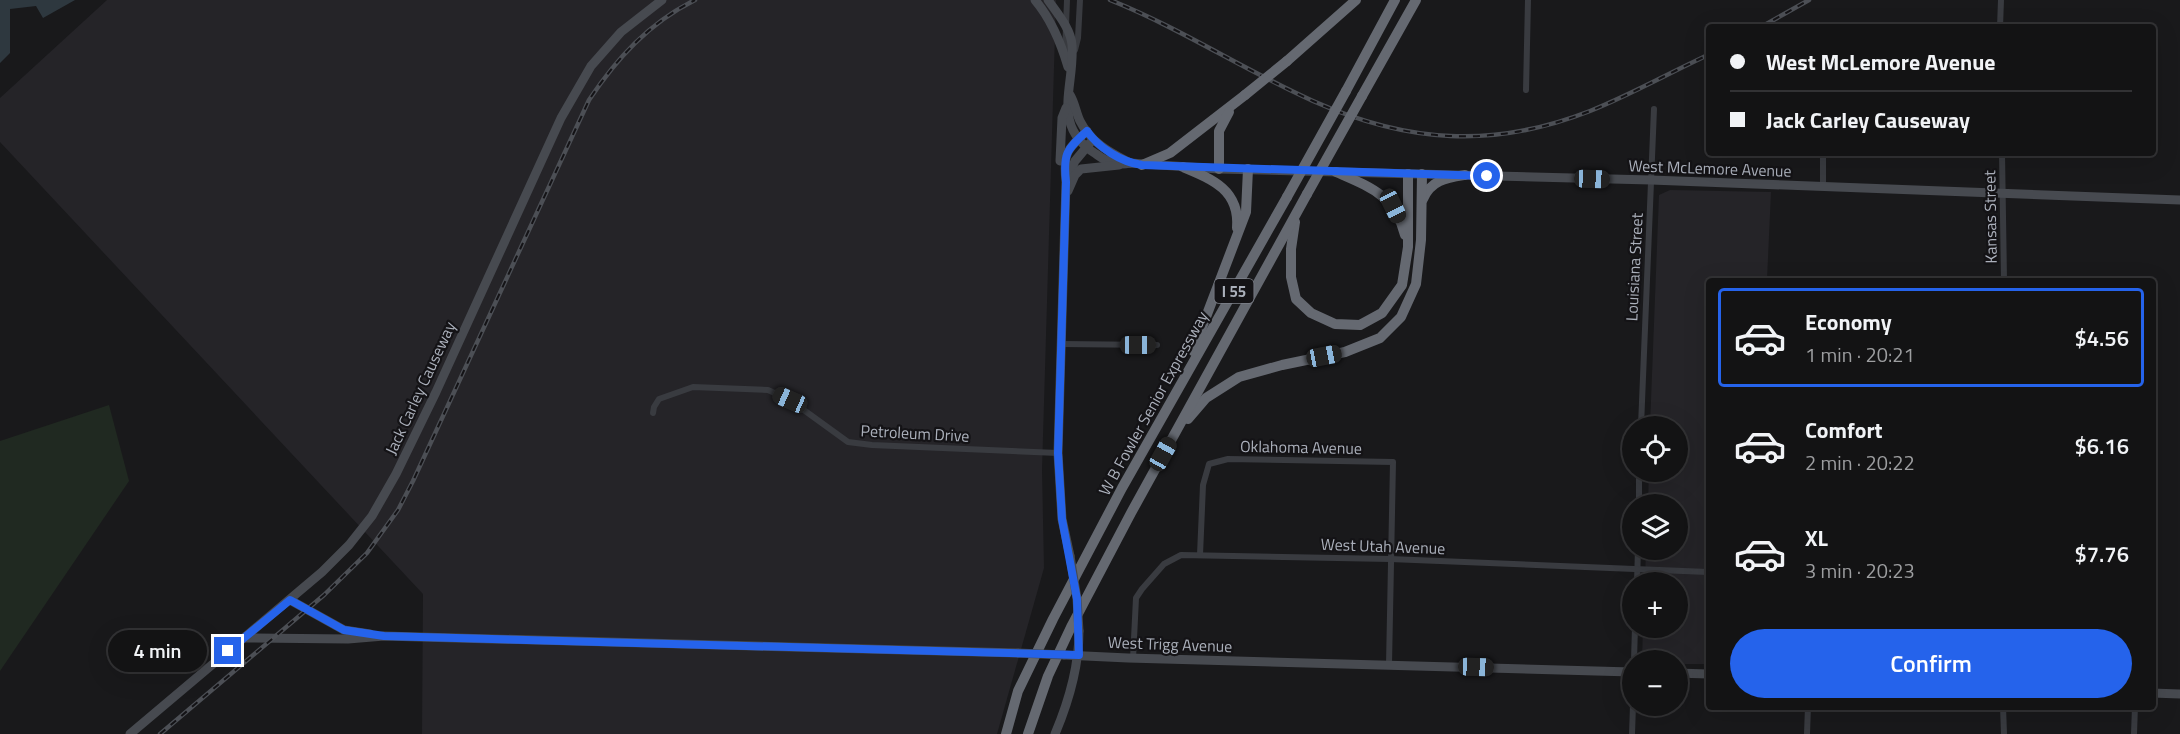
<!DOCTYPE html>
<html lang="en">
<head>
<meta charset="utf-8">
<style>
  :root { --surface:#131314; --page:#202022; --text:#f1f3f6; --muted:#9d9ea0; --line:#323234; --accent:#2563eb }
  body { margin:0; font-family:"Titillium Web",sans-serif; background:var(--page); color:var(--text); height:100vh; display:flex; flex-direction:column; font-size:22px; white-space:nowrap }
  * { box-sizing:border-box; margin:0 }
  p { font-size:20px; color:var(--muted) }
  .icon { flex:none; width:33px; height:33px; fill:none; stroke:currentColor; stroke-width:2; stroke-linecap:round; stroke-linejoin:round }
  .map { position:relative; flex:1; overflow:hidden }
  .sheet { position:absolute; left:1706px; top:278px; width:450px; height:432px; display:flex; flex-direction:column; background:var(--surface); border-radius:6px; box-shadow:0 6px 24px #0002,0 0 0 2px var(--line) }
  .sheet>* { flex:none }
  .banner { position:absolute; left:1706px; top:24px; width:450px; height:132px; border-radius:6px; box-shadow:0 6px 24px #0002,0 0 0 2px var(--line); display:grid; align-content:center; height:132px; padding:0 24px; background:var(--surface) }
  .controls { position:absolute; left:1622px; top:416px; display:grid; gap:12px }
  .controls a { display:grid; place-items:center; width:66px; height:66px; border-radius:50%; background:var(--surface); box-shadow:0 6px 24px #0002,0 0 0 2px var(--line); font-size:30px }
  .end { position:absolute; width:27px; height:27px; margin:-14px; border:8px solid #2563eb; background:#fff; box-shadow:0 0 0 3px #fff }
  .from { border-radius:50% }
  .bubble { position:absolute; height:42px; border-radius:21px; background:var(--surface); box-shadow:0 6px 24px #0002,0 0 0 2px var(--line); font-size:20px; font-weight:600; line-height:42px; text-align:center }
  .car { position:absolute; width:18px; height:36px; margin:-18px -9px; border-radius:8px; box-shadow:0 0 4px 2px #0007; background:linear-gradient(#222 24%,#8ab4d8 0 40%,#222 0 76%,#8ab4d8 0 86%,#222 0) }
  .banner b { display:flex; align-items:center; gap:21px; height:57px; font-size:22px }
  .banner b+b { border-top:2px solid var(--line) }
  .banner i { width:15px; height:15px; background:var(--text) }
  ul { padding:10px 0 0; list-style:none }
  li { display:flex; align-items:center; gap:18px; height:99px; margin:0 12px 9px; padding:0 12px; border:3px solid transparent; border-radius:6px }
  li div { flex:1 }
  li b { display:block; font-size:22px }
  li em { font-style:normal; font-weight:600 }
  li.on { border-color:var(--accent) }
  li>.icon { width:54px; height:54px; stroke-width:1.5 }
  .cta { display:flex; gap:12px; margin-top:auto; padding:12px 24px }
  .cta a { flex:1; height:69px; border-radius:36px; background:var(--accent); color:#fff; font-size:24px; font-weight:600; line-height:69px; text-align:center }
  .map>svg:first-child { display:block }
  .built { fill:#252428 }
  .green { fill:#202921 }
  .water { fill:#2e383f }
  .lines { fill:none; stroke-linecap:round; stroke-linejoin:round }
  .street { stroke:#393b40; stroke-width:6 }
  .secondary { stroke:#474a50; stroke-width:9 }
  .highway { stroke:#656971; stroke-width:10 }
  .rail-casing { stroke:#4c4f55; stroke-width:4.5 }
  .rail { stroke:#141316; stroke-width:2; stroke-dasharray:7; stroke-linecap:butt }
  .secondary-bridge { stroke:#474a50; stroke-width:9 }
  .highway-bridge { stroke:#656971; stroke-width:10 }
  .route { stroke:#2563eb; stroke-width:8 }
  .labels { text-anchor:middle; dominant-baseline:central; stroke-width:4.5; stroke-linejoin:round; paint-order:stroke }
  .shield { fill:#141316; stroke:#7e818a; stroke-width:1.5 }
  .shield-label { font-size:15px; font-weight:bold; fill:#abb0bb }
  .street-label { font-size:16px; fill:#abb0bb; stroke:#141316 }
</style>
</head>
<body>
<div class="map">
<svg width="2180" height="734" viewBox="0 0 2180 734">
  <rect width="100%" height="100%" fill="#19191b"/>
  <g class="built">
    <path d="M107,0H1056L1042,470L1044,568L997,734H422L423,594L0,142V98Z"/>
    <path d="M1670,190L1771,192L1767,280H1708V664H1677V660H1642L1643,627H1677V582H1645L1646,549H1677V504H1648L1649,471H1677V426H1650L1659,195Z"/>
  </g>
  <path class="green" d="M109,405L129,481L0,671V441Z"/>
  <path class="water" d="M0,0H75L43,18L36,6L10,9V53L0,63Z"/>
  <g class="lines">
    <g class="street">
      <path d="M2000,27L2001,0"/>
      <path d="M1075,50L1078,38L1080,0"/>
      <path d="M1065,53L1067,0"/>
      <path d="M1526,90L1528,0"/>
      <path d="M2002,153L2004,280"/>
      <path d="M1823,186V153"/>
      <path d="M1061,344L1157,345"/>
      <path d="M653,413L654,407L659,399L693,387L768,390L790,400L848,442L872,445L1058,453"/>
      <path d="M1641,426L1654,109"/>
      <path d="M1639,504V471"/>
      <path d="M1200,555L1203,485L1209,464L1228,459L1393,462L1389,665"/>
      <path d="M1637,582L1638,549"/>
      <path d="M1133,659L1136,598L1142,589L1164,564L1181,555L1390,559L1708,572"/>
      <path d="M1634,660L1635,627"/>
      <path d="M2003,706L2004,734"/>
      <path d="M1632,734L1633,705"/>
      <path d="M1807,734L1808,706"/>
      <path d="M2134,734L2135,706"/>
    </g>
    <g class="secondary">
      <path d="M1035,0C1051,19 1061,43 1068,67"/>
      <path d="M1048,0C1057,13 1071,29 1072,45C1075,87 1050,125 1096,154C1107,162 1117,166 1130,163L1219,169L1651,180L2180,200"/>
      <path d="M1070,95C1075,103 1076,113 1080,121C1091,143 1111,153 1130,163"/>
      <path d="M1060,161L1062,118L1066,108"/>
      <path d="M1067,179L1075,161L1090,143"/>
      <path d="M1068,191L1075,175L1081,169L1119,165"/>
      <path d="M1070,556L1062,519L1058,453L1066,182C1063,154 1066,150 1087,131"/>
      <path d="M290,600L344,630L370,634"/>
      <path d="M245,638L348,639L384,636L1018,653"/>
      <path d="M1064,655L1128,658L1632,672"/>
      <path d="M1677,673L1708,674"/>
      <path d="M2152,693L2180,694"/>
      <path d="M130,734L322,572L349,545L372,516L396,474L436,392L561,118L591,66L621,32L662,0"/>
      <path d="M1055,734C1069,701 1079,667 1079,631"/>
    </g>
    <g class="highway">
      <path d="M1287,61L1356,0"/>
      <path d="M1346,91L1395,0"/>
      <path d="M1362,96L1416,0"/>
      <path d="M1142,165L1170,153L1245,95"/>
      <path d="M1183,167C1212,179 1240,190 1237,228"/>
      <path d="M1219,169V131L1229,112"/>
      <path d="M1336,172C1370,187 1395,195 1405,235"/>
      <path d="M1423,199C1431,180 1446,178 1465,175"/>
      <path d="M1295,222L1291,249V277L1296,299L1311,313L1335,324L1360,325L1382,313L1402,285L1408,247V174"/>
      <path d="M1193,351L1246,212L1248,169"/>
      <path d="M1188,419L1206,398L1239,377L1282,365L1345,352L1380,338L1401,317L1416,284L1421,240L1422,174"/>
      <path d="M1006,734L1018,691L1053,619L1122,488L1287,197"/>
      <path d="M1028,734L1048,676L1071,627L1131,513L1307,194"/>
    </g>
    <g class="rail-casing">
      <g id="rail">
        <path d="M1110,0C1180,28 1244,70 1313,101C1407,143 1493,149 1590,111C1630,95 1669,73 1708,55"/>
        <path d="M1761,27L1809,0"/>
        <path d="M160,734L324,595L367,553L398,510L413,481L589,100C617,58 649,23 695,0"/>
      </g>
    </g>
    <use href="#rail" class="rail"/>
    <g class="secondary-bridge">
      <path d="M1070,556L1077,599L1079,631"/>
      <path d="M1018,653L1064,655"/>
    </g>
    <g class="highway-bridge">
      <path d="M1245,95L1287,61"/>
      <path d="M1307,194L1362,96"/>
      <path d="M1287,197L1346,91"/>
    </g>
  </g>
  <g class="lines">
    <path class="route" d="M228,651L290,600L344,630L384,636L1079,655L1077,599L1062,519L1058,453L1066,182C1063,154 1066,150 1087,131C1099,148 1121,162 1142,165L1487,176"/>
  </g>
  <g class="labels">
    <rect class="shield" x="1214.5" y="279" width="39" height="24" rx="4.5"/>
    <g class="shield-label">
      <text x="1234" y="291">I 55</text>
    </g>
    <g class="street-label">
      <text transform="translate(1710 168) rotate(2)">West McLemore Avenue</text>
      <text transform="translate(1990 217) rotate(-91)">Kansas Street</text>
      <text transform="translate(1634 267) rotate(-87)">Louisiana Street</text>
      <text transform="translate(420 388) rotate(-65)">Jack Carley Causeway</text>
      <text transform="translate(1153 403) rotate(-61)">W B Fowler Senior Expressway</text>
      <text transform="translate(915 433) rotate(3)">Petroleum Drive</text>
      <text transform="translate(1301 447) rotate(1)">Oklahoma Avenue</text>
      <text transform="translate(1383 546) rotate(2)">West Utah Avenue</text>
      <text transform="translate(1170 644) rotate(2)">West Trigg Avenue</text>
    </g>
  </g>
</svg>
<div class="controls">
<a><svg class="icon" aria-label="locate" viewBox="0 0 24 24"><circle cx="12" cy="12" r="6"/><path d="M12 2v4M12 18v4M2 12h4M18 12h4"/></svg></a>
<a><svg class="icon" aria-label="layers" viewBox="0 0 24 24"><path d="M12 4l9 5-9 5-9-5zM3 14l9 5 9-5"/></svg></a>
<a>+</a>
<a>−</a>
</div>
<i class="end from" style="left:1487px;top:176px"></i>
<i class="end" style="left:228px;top:651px"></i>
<div class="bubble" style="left:108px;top:630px;width:99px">4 min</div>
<i class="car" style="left:1592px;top:179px;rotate:92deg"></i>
<i class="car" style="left:1393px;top:206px;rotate:154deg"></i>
<i class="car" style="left:1138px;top:345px;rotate:90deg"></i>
<i class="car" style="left:1324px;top:356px;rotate:79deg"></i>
<i class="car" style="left:790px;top:400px;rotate:294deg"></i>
<i class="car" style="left:1163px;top:454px;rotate:29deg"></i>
<i class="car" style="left:1476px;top:667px;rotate:92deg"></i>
<div class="banner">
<b><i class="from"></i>West McLemore Avenue</b>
<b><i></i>Jack Carley Causeway</b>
</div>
<section class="sheet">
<ul>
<li class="on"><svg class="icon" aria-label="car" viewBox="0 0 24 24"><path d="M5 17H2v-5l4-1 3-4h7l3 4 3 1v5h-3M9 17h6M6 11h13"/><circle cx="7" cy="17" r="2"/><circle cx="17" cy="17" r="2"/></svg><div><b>Economy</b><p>1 min · 20:21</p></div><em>$4.56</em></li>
<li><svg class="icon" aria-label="car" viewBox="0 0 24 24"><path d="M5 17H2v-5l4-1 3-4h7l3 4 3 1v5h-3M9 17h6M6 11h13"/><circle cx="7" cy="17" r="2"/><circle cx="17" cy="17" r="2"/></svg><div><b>Comfort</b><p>2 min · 20:22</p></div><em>$6.16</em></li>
<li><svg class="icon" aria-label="car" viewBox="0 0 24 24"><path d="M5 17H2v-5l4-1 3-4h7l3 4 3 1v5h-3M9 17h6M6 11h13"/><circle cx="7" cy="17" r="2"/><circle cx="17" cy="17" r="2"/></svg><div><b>XL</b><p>3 min · 20:23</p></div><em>$7.76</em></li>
</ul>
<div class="cta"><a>Confirm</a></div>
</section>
</div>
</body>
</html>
